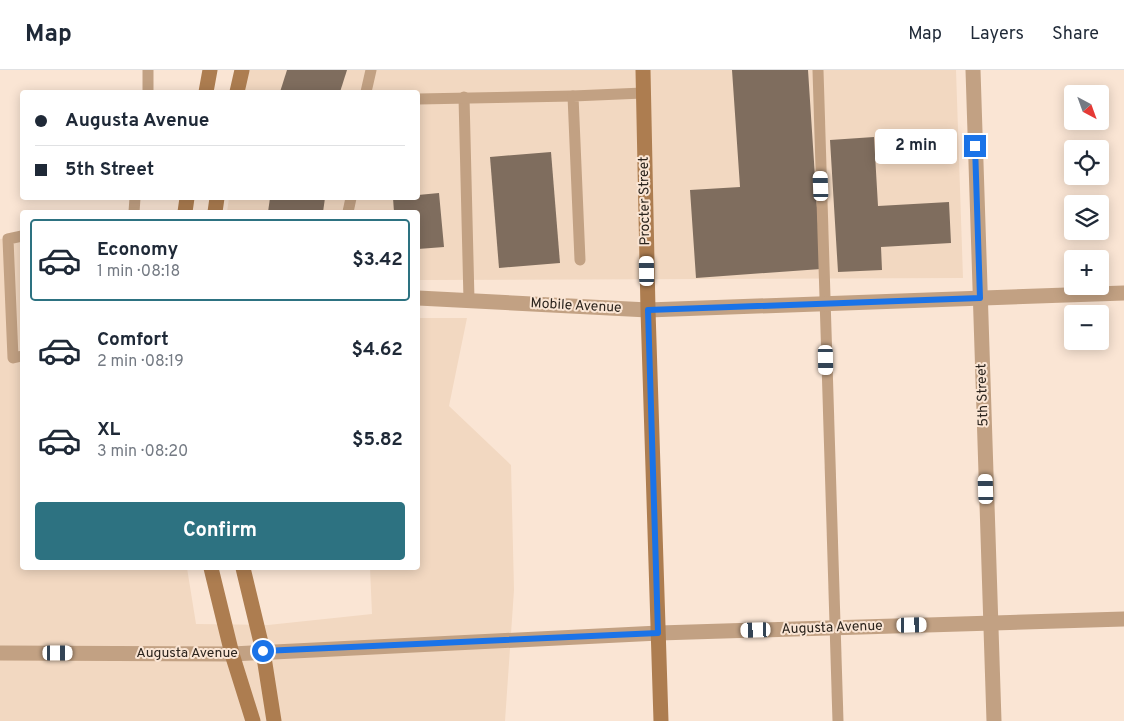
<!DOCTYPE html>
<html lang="en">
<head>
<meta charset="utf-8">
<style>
  :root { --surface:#fff; --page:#f2f2f3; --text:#1f2937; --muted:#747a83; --line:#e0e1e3; --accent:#2d7281 }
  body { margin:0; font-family:Overpass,sans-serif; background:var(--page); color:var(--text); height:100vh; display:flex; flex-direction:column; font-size:19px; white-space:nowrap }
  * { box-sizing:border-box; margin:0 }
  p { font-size:16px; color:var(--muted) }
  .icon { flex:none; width:28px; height:28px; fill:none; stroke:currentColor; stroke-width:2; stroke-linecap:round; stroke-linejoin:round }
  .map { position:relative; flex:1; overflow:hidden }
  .side { position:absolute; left:20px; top:140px; width:400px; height:360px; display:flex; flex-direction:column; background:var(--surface); border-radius:5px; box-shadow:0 2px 12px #0003 }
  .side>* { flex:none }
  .guide { position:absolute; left:20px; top:20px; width:400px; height:110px; border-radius:5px; box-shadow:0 2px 12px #0003; display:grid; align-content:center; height:110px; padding:0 15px; background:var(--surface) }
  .needle { width:32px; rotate:139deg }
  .controls { position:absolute; left:1064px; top:15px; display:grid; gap:10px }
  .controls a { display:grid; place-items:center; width:45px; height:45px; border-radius:5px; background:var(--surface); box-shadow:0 2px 12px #0003; font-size:25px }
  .end { position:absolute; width:22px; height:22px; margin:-11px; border:6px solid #1a73e8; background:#fff; box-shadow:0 0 0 2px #fff }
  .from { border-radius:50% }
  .bubble { position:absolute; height:35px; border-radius:5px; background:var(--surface); box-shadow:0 2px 12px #0003; font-size:16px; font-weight:700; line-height:35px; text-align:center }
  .car { position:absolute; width:15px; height:30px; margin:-15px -8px; border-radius:6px; box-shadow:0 0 4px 1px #0007; background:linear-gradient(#fff 24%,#345 0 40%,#fff 0 76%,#345 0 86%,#fff 0) }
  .guide b { display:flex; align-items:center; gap:18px; height:48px; font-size:19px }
  .guide b+b { border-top:1px solid var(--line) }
  .guide i { width:12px; height:12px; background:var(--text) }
  ul { padding:9px 0 0; list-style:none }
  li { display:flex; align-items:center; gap:15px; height:82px; margin:0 10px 8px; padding:0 5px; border:2px solid transparent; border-radius:5px }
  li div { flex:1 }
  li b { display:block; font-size:19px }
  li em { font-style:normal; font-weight:700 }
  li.on { border-color:var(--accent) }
  li>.icon { width:45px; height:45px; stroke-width:1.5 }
  .button { display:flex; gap:10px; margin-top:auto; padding:10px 15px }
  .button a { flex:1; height:58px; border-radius:5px; background:var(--accent); color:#fff; font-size:20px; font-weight:700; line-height:58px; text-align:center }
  header { display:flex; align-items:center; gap:30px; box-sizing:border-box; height:70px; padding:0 25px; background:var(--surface); border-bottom:1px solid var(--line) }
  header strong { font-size:24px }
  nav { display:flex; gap:28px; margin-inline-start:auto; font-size:18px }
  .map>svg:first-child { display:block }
  .built { fill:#f2d8c1 }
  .building { fill:#7f6d5e }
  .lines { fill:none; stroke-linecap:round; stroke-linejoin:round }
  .lane { stroke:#c2a183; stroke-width:11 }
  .street { stroke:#c2a183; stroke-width:15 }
  .secondary { stroke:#ad7d50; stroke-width:15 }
  .route { stroke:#1a73e8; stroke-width:6 }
  .labels { text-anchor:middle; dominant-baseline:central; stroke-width:4; stroke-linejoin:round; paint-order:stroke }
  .street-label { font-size:14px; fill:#2b241d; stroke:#fae5d4 }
</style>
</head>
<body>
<header>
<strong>Map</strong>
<nav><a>Map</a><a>Layers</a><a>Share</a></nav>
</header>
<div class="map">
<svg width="1124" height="651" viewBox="0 0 1124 651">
  <rect width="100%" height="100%" fill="#fae5d4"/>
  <g class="built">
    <path d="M240,0H956L963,208L418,210V142H227L229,128H418V22H238Z"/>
    <path d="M22,167V498H187L196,554L268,555L372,544L370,498H418V248H467L449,336L511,395L514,520L505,651H0V169Z"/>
  </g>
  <g class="building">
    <path d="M287,0H347L340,22H280Z"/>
    <path d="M732,0H808L821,199L696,208L690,120L740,117Z"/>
    <path d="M874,67L878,136L949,132L951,173L881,177L882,200L838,202L830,70Z"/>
    <path d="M551,82L560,193L499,198L490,87Z"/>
    <path d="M439,123L444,177L418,179V142H394L393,128H418V125Z"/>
    <path d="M270,128H325L323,142H268Z"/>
  </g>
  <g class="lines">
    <g class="lane">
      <path d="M818,0L838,651"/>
      <path d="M148,22V0"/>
      <path d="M366,22L371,0"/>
      <path d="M464,27L469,230"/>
      <path d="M418,29L573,26"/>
      <path d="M134,142L135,128"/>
      <path d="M348,142L351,128"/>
      <path d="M22,166L8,169L13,288L22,286"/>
      <path d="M580,190L573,26L643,23"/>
    </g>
    <g class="street">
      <path d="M973,0L994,651"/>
      <path d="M418,228L648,240L1124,223"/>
      <path d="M0,583L232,584L659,563L1124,549"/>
    </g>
    <g class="secondary">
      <path d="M643,0L648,240L661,651"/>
      <path d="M206,22L210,0"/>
      <path d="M237,22L242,0"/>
      <path d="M185,142L187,128"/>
      <path d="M215,142L217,128"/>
      <path d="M211,498L232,584L253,651"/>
      <path d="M243,498L263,581L274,651"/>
    </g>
  </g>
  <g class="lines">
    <path class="route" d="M263,581L658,563L648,240L980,228L975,76"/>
  </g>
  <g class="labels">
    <g class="street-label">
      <text transform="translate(645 131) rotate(-91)">Procter Street</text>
      <text transform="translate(576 236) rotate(3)">Mobile Avenue</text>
      <text transform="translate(983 325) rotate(-92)">5th Street</text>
      <text transform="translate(832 558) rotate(-2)">Augusta Avenue</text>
      <text x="187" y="583">Augusta Avenue</text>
    </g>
  </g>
</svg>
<div class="controls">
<a><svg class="needle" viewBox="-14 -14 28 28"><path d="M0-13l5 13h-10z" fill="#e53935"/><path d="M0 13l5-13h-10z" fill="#747a83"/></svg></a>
<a><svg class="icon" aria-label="locate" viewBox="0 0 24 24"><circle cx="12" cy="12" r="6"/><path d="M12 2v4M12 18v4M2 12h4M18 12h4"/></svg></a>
<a><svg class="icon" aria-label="layers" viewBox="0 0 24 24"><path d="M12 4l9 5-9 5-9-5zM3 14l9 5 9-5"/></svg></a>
<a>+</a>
<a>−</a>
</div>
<i class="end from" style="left:263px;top:581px"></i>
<i class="end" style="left:975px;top:76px"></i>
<div class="bubble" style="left:875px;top:59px;width:82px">2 min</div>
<i class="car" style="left:821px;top:116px;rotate:358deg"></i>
<i class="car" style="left:647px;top:201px;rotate:359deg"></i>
<i class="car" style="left:826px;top:290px;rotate:179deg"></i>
<i class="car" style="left:986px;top:419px;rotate:358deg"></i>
<i class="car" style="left:912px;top:555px;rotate:89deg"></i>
<i class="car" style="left:756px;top:560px;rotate:268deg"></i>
<i class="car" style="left:58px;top:583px;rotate:90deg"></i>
<div class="guide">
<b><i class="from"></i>Augusta Avenue</b>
<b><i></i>5th Street</b>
</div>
<section class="side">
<ul>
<li class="on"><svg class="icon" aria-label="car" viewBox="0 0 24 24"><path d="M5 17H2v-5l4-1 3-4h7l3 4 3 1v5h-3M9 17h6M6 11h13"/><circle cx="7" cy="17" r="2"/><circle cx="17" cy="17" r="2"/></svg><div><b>Economy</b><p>1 min · 08:18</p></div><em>$3.42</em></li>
<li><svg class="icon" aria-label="car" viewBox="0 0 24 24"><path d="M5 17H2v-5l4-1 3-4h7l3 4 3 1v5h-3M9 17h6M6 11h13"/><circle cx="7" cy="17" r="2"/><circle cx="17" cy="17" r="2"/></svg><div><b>Comfort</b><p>2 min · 08:19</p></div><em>$4.62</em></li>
<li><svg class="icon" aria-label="car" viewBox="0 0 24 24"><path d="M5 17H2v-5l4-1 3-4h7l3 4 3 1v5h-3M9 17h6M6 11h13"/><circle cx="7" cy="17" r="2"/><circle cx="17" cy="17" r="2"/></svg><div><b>XL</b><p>3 min · 08:20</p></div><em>$5.82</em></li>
</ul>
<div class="button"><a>Confirm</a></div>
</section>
</div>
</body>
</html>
